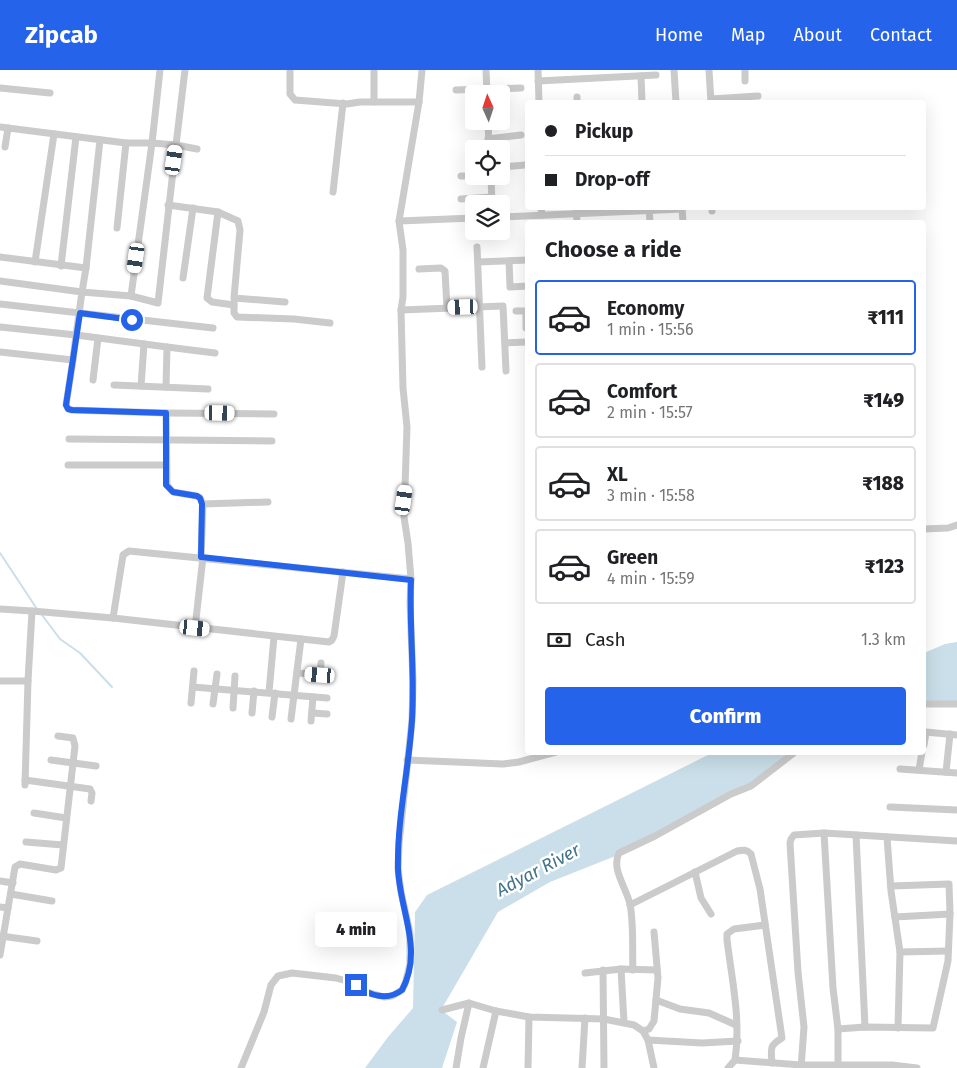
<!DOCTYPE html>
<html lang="en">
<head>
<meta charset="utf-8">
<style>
  :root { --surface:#fff; --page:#f6f6f6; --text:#202124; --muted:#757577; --line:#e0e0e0; --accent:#2563eb }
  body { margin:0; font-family:"Fira Sans",sans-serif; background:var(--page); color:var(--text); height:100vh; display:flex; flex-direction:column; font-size:19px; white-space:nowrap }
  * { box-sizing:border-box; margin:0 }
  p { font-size:16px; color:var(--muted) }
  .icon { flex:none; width:28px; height:28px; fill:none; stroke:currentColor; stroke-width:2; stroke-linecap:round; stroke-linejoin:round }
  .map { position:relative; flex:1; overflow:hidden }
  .drawer { position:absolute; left:525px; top:150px; width:401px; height:535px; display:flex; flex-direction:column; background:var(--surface); border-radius:5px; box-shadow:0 5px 20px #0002 }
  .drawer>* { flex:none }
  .top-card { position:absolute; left:525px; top:30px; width:401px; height:110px; border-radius:5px; box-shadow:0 5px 20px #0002; display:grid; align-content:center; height:110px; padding:0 20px; background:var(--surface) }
  .needle { width:32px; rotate:357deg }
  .fabs { position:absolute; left:465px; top:15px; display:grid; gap:10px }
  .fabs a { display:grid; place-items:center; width:45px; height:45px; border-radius:5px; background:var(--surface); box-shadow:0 5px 20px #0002; font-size:25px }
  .end { position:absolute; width:22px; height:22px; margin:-11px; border:6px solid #2563eb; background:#fff; box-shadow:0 0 0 2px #fff }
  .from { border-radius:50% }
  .bubble { position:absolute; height:35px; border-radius:5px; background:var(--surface); box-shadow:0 5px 20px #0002; font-size:16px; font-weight:800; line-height:35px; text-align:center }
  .car { position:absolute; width:15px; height:30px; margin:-15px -8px; border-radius:6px; box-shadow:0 0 4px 1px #0007; background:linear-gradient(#fff 24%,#345 0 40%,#fff 0 76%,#345 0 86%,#fff 0) }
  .top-card b { display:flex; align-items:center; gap:18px; height:48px; font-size:19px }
  .top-card b+b { border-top:1px solid var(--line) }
  .top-card i { width:12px; height:12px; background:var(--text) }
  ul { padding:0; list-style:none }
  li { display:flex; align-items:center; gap:15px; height:75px; margin:0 10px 8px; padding:0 10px; border:2px solid var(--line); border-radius:5px }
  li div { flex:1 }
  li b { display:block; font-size:19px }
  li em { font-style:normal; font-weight:800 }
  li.selected { border-color:var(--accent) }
  li>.icon { width:45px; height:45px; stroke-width:1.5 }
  h2 { padding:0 20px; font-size:22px; line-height:60px }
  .pay { display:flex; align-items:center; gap:12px; height:55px; padding:0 20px; font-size:19px }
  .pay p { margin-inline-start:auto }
  .action { display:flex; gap:10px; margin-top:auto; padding:10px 20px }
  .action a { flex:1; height:58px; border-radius:5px; background:var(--accent); color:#fff; font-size:20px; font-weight:800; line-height:58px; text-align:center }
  header { display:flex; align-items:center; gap:30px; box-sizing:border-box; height:70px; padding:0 25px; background:var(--accent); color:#fff }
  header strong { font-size:24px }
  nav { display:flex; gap:28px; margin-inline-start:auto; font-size:18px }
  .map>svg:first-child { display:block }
  .water { fill:#cadfe9 }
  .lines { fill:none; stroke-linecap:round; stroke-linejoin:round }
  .stream { stroke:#cadfe9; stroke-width:2 }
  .minor { stroke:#cbcbcb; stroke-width:7 }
  .route { stroke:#2563eb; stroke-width:6 }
  .labels { text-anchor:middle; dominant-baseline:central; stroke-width:5; stroke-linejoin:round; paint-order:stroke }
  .water-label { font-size:18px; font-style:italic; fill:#41748b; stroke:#fff }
</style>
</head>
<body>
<header>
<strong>Zipcab</strong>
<nav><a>Home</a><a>Map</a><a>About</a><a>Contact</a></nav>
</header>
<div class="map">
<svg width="957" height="998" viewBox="0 0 957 998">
  <rect width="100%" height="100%" fill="#fff"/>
  <g class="water">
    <path d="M957,572V634L924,636V583L945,574Z"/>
    <path d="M712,683H796L735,725L613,787L550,812L498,842L441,940L457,952L442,998H365L388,967L413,938L415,842L427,825Z"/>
  </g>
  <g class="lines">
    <g class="stream">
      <path d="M0,483L37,539"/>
      <path d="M42,545L60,569L80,583L112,617"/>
    </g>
    <g class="minor">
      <path d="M185,0L176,75L197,79"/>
      <path d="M290,0V24L295,30L347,34L360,32H419"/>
      <path d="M486,0L487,23"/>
      <path d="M538,0L539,32"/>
      <path d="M674,0L676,32"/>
      <path d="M709,0L711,32"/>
      <path d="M745,0V11"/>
      <path d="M641,6L642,32"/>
      <path d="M538,11L656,5"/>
      <path d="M0,18L50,23"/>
      <path d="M456,20L521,18"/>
      <path d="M577,27V32"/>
      <path d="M711,29L758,26"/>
      <path d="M374,32V0"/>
      <path d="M488,51L489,79"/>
      <path d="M0,57L126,73H152L176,75L158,233L131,226L82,222L86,198L0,187"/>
      <path d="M488,69L521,65"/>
      <path d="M5,77L8,58"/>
      <path d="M501,97L525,95"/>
      <path d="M461,106H474"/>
      <path d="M491,106L492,134"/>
      <path d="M333,122L343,33"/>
      <path d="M461,129L492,127"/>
      <path d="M168,135L218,142L238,151L240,160L234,228L285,232"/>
      <path d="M541,138L542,145"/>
      <path d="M576,138L577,152"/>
      <path d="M649,138L650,152"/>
      <path d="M682,138L683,152"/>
      <path d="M712,138V141"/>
      <path d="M218,142L207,228L212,232L234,235"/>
      <path d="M501,147L682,139"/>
      <path d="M399,151L474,148"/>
      <path d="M117,158L126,73"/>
      <path d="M477,177L482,297"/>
      <path d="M509,191L510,217L528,216"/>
      <path d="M35,192L54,64"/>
      <path d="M478,192L528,190"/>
      <path d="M61,196L76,67"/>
      <path d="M86,198L100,70"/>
      <path d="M419,199L441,198L445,201L447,238"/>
      <path d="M183,208L193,138"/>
      <path d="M0,211L82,222L76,265L0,257"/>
      <path d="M131,226L152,73L160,0"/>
      <path d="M234,232V243L237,247L294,249L330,253"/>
      <path d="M0,234L213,258"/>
      <path d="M401,240L503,236L506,301"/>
      <path d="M516,241H528"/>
      <path d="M526,241V258"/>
      <path d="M505,273L526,272"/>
      <path d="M0,282L73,290L66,335L68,339L71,340L166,343L167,415L173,422L197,426L200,428L203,434L201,487"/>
      <path d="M73,290L76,265L167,277"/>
      <path d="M93,310L98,268"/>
      <path d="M114,315L208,319"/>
      <path d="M141,316L144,274"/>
      <path d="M166,317L167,277L215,283"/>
      <path d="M166,343L274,344"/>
      <path d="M69,369L272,371"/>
      <path d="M68,395H166"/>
      <path d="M203,434L268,432"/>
      <path d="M924,459L948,458L957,455"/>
      <path d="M0,539L32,541"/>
      <path d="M113,548L329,572L332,570L334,566L343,502"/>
      <path d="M195,558L203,487"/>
      <path d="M297,603L329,605"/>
      <path d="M320,605L321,593"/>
      <path d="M0,611H28L32,541L113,548L123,485L129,481L411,509"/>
      <path d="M193,617L327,628"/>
      <path d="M269,622L274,567"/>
      <path d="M191,633L194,601"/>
      <path d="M213,634L217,604"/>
      <path d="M924,634H957"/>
      <path d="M233,638L235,606"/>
      <path d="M252,643L254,621"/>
      <path d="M312,643L327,644"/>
      <path d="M272,647L275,623"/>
      <path d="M291,649L301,569"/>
      <path d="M311,651L313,627"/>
      <path d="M924,675L926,662L957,665"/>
      <path d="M51,690L96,696"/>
      <path d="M407,690L503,694L519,692L556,682"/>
      <path d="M900,699L957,703"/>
      <path d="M919,700L922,682"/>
      <path d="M946,702L950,664"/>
      <path d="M25,710L90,719L92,723L91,731"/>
      <path d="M25,715L28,611"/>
      <path d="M890,737L957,740"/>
      <path d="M34,743L66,748"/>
      <path d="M824,763L833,918L838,959V998"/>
      <path d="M856,765L865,957"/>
      <path d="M887,767L891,821L900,882L898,958"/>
      <path d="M26,772L63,775"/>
      <path d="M695,802L701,828L711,844"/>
      <path d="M0,811L13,813"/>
      <path d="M891,816L949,814L950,844L895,847"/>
      <path d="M11,824L52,831"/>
      <path d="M630,835L737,781C743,780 746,779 751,784L760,819L782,968C769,976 771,978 772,993"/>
      <path d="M0,837L8,838"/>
      <path d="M1,866L37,871"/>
      <path d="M900,882L948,881"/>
      <path d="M0,885L15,797L20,794L56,800L61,798L75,676L73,668L58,666"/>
      <path d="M621,899L624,952"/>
      <path d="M603,900L604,998"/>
      <path d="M633,900C632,878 634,855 630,834C626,817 611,799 619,783L655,766L731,724L751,716L795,682"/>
      <path d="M585,903L621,899L657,900"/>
      <path d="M656,930L680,939L709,943L736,955"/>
      <path d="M442,940L469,933L496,941L529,947L604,949L634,955L643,961L648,970L654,998"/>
      <path d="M838,959L865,957L933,958L948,891L950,844"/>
      <path d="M643,961L649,959L654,951L658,908L654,862"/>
      <path d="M648,970L702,973L738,971"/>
      <path d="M735,990C741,950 732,910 727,870V864L734,859L765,855"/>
      <path d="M241,998L264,942L271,915L278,906L292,903L336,908L350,912L363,921L384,927L392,926L402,920L405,914L410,894V863L401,822L398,799L399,774L412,650L413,612L410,533L411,509L408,473L404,447L407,357L403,318L401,240L403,227V180L399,151L419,32L422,0"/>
      <path d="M456,998L461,968L469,933"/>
      <path d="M483,998L496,941"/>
      <path d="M528,998L529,947"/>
      <path d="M582,998L585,948"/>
      <path d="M728,998L735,990L801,995H892L917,998"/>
      <path d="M801,998L804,957L798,902L790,773L791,769L794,765L824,763L957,771"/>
    </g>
  </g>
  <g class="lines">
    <path class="route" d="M132,250L80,243L66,335L68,339L72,340L166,343V415L173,422L197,426L200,428L202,434L201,487L411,510C409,556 415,603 412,650C409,699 397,748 398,798C399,839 424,880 402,920C388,931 369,926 356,915"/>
  </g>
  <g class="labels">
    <g class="water-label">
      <text transform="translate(538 800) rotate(-28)">Adyar River</text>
    </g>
  </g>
</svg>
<div class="fabs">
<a><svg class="needle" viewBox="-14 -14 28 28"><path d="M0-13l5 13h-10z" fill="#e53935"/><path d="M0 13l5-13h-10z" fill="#757577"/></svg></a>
<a><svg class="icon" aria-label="locate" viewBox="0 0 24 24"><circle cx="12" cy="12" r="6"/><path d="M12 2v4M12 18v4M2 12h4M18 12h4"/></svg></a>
<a><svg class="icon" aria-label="layers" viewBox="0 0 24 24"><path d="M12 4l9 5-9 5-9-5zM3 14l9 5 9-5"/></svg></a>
</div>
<i class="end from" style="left:132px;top:250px"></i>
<i class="end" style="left:356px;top:915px"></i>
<div class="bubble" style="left:315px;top:842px;width:82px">4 min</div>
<i class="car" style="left:174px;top:90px;rotate:8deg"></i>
<i class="car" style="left:136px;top:188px;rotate:188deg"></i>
<i class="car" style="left:463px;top:237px;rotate:268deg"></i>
<i class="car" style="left:220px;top:343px;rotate:91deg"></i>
<i class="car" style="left:404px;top:430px;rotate:8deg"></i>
<i class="car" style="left:195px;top:558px;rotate:96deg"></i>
<i class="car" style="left:320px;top:605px;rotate:274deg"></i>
<div class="top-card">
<b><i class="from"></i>Pickup</b>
<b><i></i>Drop-off</b>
</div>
<section class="drawer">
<h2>Choose a ride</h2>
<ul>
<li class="selected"><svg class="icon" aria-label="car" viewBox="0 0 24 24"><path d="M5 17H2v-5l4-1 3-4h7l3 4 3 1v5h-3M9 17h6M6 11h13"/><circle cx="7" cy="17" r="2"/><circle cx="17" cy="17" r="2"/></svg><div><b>Economy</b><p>1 min · 15:56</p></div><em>₹111</em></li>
<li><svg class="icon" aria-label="car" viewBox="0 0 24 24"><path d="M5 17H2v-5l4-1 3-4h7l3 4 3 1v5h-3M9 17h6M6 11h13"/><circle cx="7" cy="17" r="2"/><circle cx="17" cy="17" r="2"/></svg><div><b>Comfort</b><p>2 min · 15:57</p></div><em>₹149</em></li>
<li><svg class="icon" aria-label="car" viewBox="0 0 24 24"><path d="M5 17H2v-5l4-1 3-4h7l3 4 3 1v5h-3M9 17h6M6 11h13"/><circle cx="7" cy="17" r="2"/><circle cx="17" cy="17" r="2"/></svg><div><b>XL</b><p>3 min · 15:58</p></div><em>₹188</em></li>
<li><svg class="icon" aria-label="car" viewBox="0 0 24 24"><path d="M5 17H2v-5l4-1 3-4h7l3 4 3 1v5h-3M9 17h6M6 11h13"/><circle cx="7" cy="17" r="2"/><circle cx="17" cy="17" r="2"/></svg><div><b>Green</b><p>4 min · 15:59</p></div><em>₹123</em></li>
</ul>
<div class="pay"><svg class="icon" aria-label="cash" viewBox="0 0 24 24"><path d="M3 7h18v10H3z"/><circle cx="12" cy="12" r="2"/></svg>Cash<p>1.3 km</p></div>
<div class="action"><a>Confirm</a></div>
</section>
</div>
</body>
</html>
